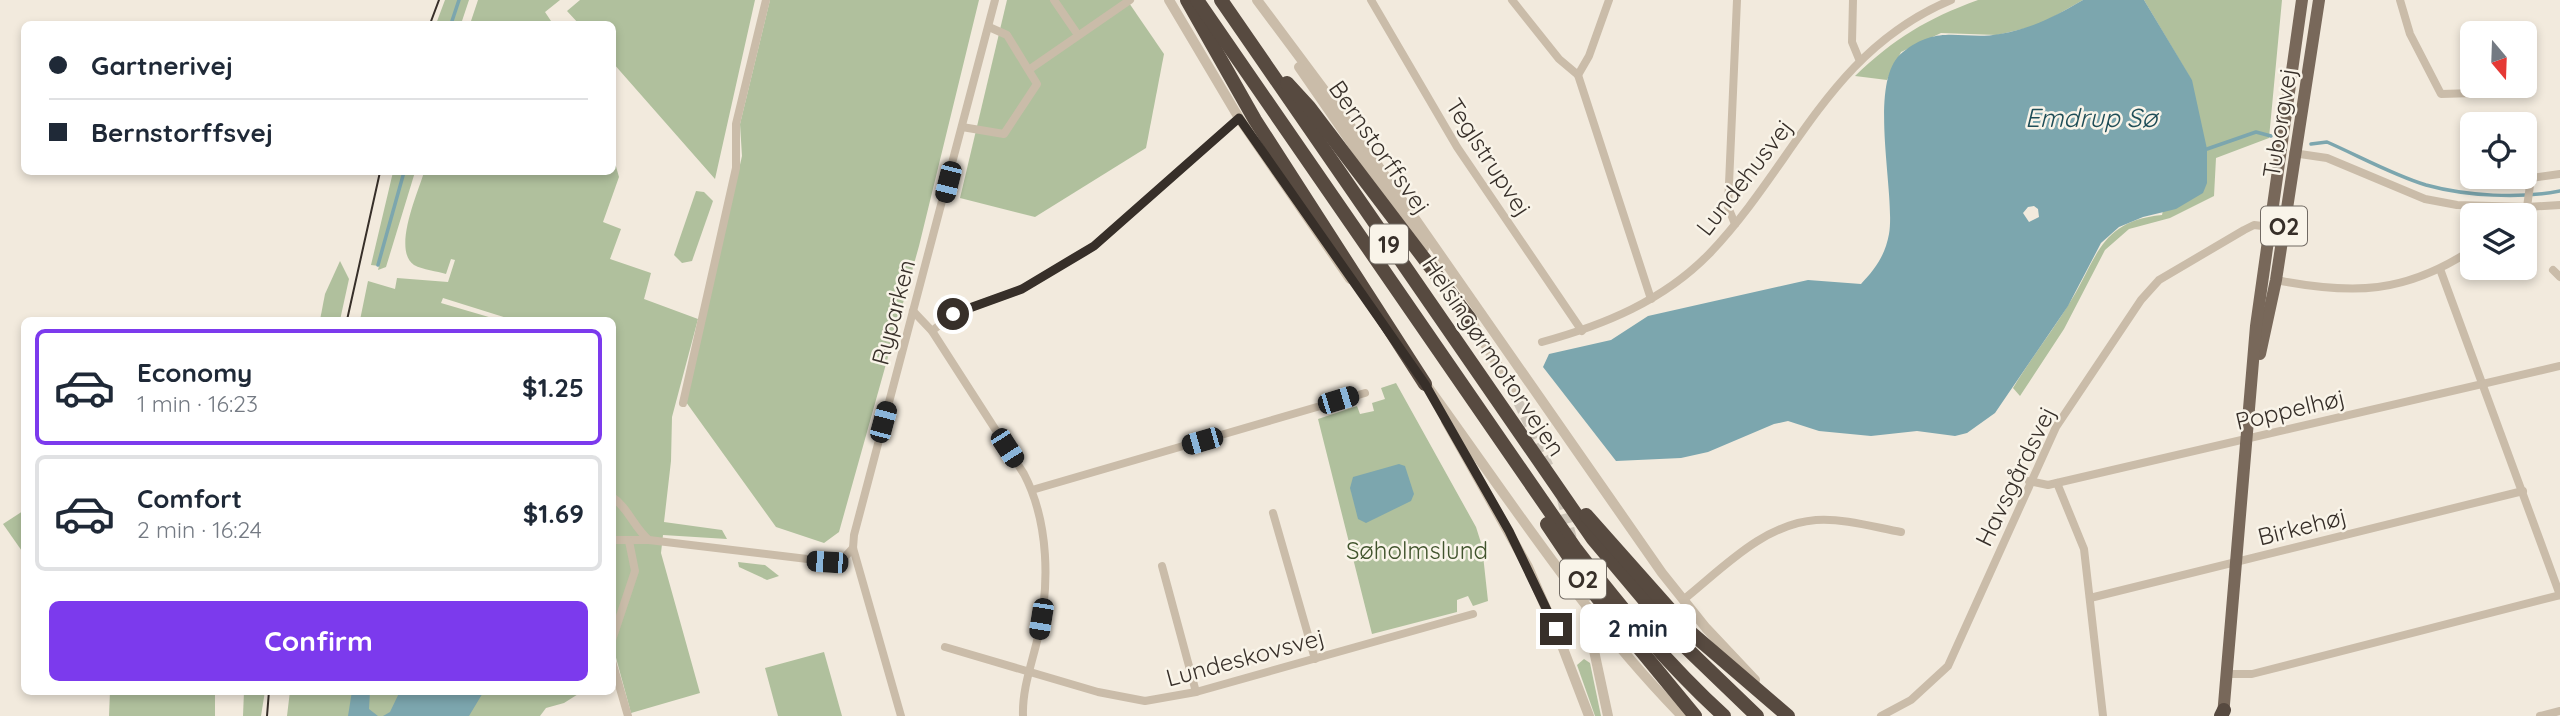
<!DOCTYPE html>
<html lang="en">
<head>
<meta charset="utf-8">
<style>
  :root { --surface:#fff; --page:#f2f2f3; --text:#1f2937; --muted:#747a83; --line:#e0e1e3; --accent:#7c3aed }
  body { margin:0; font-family:Quicksand,sans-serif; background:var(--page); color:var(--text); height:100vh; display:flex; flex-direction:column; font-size:26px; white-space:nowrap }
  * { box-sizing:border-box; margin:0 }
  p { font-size:23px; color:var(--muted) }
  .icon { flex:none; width:38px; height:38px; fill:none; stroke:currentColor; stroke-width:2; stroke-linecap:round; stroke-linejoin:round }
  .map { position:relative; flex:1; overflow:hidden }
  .drawer { position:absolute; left:21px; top:317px; width:595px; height:378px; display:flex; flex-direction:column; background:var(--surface); border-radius:10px; box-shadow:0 4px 10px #0003 }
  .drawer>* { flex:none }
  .banner { position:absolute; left:21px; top:21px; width:595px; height:154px; border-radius:10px; box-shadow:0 4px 10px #0003; display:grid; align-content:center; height:154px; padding:0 28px; background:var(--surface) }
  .needle { width:46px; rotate:161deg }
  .buttons { position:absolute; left:2460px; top:21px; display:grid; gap:14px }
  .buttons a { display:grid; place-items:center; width:77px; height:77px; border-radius:10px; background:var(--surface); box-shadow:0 4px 10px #0003; font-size:35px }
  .end { position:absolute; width:32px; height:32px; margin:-16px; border:9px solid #372f29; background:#fff; box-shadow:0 0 0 4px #fff }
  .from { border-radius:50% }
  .bubble { position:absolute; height:49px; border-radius:10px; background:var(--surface); box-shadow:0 4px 10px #0003; font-size:23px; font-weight:700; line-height:49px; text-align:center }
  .car { position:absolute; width:21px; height:42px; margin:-21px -10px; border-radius:9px; box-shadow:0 0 5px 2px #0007; background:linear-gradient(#222 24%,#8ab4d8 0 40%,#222 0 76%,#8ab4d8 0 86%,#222 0) }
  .banner b { display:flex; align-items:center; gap:24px; height:66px; font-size:26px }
  .banner b+b { border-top:2px solid var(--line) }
  .banner i { width:18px; height:18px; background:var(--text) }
  ul { padding:12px 0 0; list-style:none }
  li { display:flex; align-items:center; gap:21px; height:116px; margin:0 14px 10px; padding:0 14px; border:4px solid var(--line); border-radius:10px }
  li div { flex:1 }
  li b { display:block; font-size:26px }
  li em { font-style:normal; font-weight:700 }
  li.current { border-color:var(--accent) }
  li>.icon { width:63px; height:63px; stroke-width:1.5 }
  .action { display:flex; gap:14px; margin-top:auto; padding:14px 28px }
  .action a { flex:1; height:80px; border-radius:10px; background:var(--accent); color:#fff; font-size:28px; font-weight:700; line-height:80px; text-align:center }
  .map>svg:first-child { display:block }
  .green { fill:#b0c09d }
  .water { fill:#7ca6ae; fill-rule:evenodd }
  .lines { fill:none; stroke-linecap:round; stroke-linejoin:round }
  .stream { stroke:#7ca6ae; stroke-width:3.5 }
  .tertiary-tunnel { stroke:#cdc5b9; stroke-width:10; stroke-dasharray:10 5; stroke-linecap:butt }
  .minor { stroke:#cabca9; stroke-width:8 }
  .tertiary { stroke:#cabca9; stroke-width:10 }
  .primary { stroke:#78685a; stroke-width:12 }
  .motorway { stroke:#574a40; stroke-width:14 }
  .tram { stroke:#372f29; stroke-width:2 }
  .route { stroke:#372f29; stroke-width:9 }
  .labels { text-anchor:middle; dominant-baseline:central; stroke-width:5; stroke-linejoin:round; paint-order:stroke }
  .shield { fill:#f9f4e9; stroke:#716a63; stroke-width:2 }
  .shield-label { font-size:23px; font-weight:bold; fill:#372f29 }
  .street-label { font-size:24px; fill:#372f29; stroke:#f9f4e9 }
  .park-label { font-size:24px; fill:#41542d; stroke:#f9f4e9 }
  .water-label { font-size:26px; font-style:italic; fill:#1f4d57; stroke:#f9f4e9 }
</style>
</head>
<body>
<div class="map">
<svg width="2560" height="716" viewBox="0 0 2560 716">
  <rect width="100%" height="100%" fill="#f2eadd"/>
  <g class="green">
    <path d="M445,0H469L461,24H436Z"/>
    <path d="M478,0H560L545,12L553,24H470Z"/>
    <path d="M580,0H755L715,179L613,63L612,24H579L567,11Z"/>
    <path d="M770,0H979L919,246L839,532L824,543L776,527L686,402L742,156L740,124Z"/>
    <path d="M1007,0H1127L1164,54L1146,148L1035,217L960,198Z"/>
    <path d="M1978,0H2083L2039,25L1997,35L1941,33L1901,52L1887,80L1855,76C1895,38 1926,19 1978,0Z"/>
    <path d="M2144,0H2282L2269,138L2216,158L2214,196L2170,218L2129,229L2105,250L2064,329L2020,396L2013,388C2030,360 2050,334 2067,307C2097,262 2097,221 2162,215L2192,81Z"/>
    <path d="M613,156L619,177L603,222L621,229L610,259L651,273L644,299L698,319L672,417L671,461L664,522L722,530L727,539L663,535L661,553L700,693L631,713L615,654L613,656L612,320H513L443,298L441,303L499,320H360L368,281L395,289L397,278L448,282L455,260L451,259L446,274C437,271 423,270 414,265C392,250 418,193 424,172H612Z"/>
    <path d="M393,172H415L386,267L378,270L379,266L371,265Z"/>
    <path d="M696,191L704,192L713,201L692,261L682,263L674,255Z"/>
    <path d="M340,261L349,279L340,320H320L325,294Z"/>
    <path d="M1396,383L1476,527L1482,546L1488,601L1473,606L1468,596L1457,600V612L1372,634L1318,419L1357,406L1360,414L1374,411L1372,403L1385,399L1381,388Z"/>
    <path d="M23,511L24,513V554L3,524Z"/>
    <path d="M738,562L765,565L779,576L767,580L739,567Z"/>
    <path d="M824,652L842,716H778L765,668Z"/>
    <path d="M1584,659L1590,663L1601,716H1595L1577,665Z"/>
    <path d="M110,691L215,692V716H109Z"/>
    <path d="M244,691H265L261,716H243Z"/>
    <path d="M290,691H583L564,703L546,708L540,716H287Z"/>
  </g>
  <g class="water">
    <path d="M2083,0H2144L2192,80L2207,149V183L2203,193L2176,209L2143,217L2119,227L2101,243L2068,306L1995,413L1967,433L1955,436L1917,431L1871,436L1819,431L1788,421L1774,424L1708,452L1681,458L1616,461L1543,367L1549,354L1611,340L1648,316L1808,280L1861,284C1875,269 1885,256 1889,234C1896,193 1866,80 1903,52C1939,23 1963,41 2000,34C2032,29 2055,16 2083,0ZM2034,206L2038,209L2039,217L2029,222L2023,213L2028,207Z"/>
    <path d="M1399,464L1405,466L1414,494L1411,501L1366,523L1358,519L1350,488L1353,477Z"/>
    <path d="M352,691H370L369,709L378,716H348Z"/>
    <path d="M400,691H484L469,716H383L390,712Z"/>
  </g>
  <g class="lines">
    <g class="stream">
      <path d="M451,24L459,0"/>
      <path d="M2311,144L2327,142C2359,156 2393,175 2426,185C2466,196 2520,199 2560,191"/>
      <path d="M2207,149L2256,132L2271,136"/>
      <path d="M378,265L404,172"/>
    </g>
    <g class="tertiary-tunnel">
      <path d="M1512,389L1550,469"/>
      <path d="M1562,499L1572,539"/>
      <path d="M1581,577L1593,646"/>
    </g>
    <g class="minor">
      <path d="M1054,0L1078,35"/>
      <path d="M1371,0L1457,147L1582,331"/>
      <path d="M1512,0L1559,59L1578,75L1651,299"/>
      <path d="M1853,0L1852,42L1859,59"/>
      <path d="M2400,0L2410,34L2441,94L2509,92"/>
      <path d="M1030,69L1130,0"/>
      <path d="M1578,75L1589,56L1609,0"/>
      <path d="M962,127L1004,134L1037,84L1007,35L989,27"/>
      <path d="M2293,153L2327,158L2425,199L2457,205L2527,207L2560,205"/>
      <path d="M2527,207L2531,178L2560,174"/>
      <path d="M1735,224L1728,207L1737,0"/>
      <path d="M2440,269L2560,595"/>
      <path d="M2553,270L2560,277"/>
      <path d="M2276,280C2353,295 2405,294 2473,249"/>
      <path d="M913,311L932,331L1024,474C1049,522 1050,585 1038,637C1032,663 1022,689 1023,716"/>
      <path d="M932,331L953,314L1022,289L1094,246L1239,118"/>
      <path d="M1542,342C1604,325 1663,301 1709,254C1795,164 1829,51 1951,0"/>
      <path d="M683,403L736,168V124L766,0"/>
      <path d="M2029,481L2048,485L2560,366"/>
      <path d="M2057,483L2084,549L2103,716"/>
      <path d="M1032,490L1365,393"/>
      <path d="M612,497C628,507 634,528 649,540"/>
      <path d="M1273,513L1315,659"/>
      <path d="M612,540H649L832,562L843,559L853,548"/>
      <path d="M1162,566L1196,692"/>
      <path d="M2090,598L2523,491"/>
      <path d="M1683,600C1722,569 1763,524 1816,520C1843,518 1874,527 1901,532"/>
      <path d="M612,640L635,571L629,541"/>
      <path d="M945,647L1098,692L1145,701L1196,692L1473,614"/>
      <path d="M612,661L628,716"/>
      <path d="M2227,674H2252L2560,595"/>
      <path d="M901,716L853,548L854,535L995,0"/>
      <path d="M1881,716L1911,700L1948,666L2056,427L2141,300L2159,280L2244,230L2254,225L2271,227"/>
      <path d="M2540,716L2560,711"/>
    </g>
    <g class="tertiary">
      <path d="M1169,0L1239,118L1350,279"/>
      <path d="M1257,0L1342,114L1662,573L1706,628L1755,680"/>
      <path d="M1299,67L1424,248"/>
      <path d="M1470,315V319L1512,389"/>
      <path d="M1422,379C1506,494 1582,614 1682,716"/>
      <path d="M1446,421L1528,567L1561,643L1589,716"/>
      <path d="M1593,646L1608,716"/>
    </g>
    <g class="primary">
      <path d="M2260,354L2276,280L2319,0"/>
      <path d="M2223,716L2256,326L2302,0"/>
    </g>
    <g class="motorway">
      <path d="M1187,0L1255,120L1425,384"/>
      <path d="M1197,0L1575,548C1621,608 1668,665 1724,716"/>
      <path d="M1221,0L1593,539L1678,640L1757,716"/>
      <path d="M1287,83L1309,107L1470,319"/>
      <path d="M1586,515L1689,631L1788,716"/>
      <path d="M1547,524L1592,591L1695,716"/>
      <path d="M2221,716L2224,710"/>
    </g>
    <g class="tram">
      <path d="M430,24L439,0"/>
      <path d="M347,320L380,172"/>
      <path d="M267,716L269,691"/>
    </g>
  </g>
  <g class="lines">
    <path class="route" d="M953,314L1022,289L1094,246L1239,118L1425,384L1509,531L1556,629"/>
  </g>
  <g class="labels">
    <g class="shield">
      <rect x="2261" y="206.5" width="46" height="39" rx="5"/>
      <rect x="1370" y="224.5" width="38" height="39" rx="5"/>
      <rect x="1560" y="559.5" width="46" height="39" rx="5"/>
    </g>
    <g class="shield-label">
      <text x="2284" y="226">O2</text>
      <text x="1389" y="244">19</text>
      <text x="1583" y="579">O2</text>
    </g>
    <g class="street-label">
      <text transform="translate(2279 123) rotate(-81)">Tuborgvej</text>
      <text transform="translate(1380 147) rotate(55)">Bernstorffsvej</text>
      <text transform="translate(1489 157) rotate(57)">Teglstrupvej</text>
      <text transform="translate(1744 177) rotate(-52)">Lundehusvej</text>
      <text transform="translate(893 312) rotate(-75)">Ryparken</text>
      <text transform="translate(1494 356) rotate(56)">Helsingørmotorvejen</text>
      <text transform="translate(2290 409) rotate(-13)">Poppelhøj</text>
      <text transform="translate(2015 476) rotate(-64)">Havsgårdsvej</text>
      <text transform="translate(2302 526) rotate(-14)">Birkehøj</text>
      <text transform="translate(1245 657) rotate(-15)">Lundeskovsvej</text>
    </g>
    <g class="park-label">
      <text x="1417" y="550">Søholmslund</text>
    </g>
    <g class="water-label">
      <text x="2091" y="117">Emdrup Sø</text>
    </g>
  </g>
</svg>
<div class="buttons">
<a><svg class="needle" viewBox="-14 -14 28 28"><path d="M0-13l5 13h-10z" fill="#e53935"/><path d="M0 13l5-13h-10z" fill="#747a83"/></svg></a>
<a><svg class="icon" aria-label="locate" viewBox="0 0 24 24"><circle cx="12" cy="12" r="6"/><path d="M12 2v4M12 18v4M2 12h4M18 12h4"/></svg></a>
<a><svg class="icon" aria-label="layers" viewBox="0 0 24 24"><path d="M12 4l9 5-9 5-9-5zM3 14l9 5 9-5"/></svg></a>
</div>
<i class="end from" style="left:953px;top:314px"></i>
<i class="end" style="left:1556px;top:629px"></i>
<div class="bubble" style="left:1580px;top:604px;width:116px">2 min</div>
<i class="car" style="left:948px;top:182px;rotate:194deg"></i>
<i class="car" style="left:1338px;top:400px;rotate:73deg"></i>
<i class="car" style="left:883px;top:422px;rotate:15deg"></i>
<i class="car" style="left:1202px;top:441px;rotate:254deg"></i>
<i class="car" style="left:1007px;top:448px;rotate:147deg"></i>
<i class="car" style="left:827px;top:562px;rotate:274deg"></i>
<i class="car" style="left:1041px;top:619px;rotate:189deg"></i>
<div class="banner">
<b><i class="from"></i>Gartnerivej</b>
<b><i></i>Bernstorffsvej</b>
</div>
<section class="drawer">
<ul>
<li class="current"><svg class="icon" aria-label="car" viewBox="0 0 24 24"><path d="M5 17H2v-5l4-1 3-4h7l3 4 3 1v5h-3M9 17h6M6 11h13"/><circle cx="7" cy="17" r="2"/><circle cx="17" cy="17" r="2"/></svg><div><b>Economy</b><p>1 min · 16:23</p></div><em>$1.25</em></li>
<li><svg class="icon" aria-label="car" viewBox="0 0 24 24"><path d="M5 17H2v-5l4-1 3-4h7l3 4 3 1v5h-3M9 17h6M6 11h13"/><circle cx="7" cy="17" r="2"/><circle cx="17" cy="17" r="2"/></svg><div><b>Comfort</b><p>2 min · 16:24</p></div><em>$1.69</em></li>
</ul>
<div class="action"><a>Confirm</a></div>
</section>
</div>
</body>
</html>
